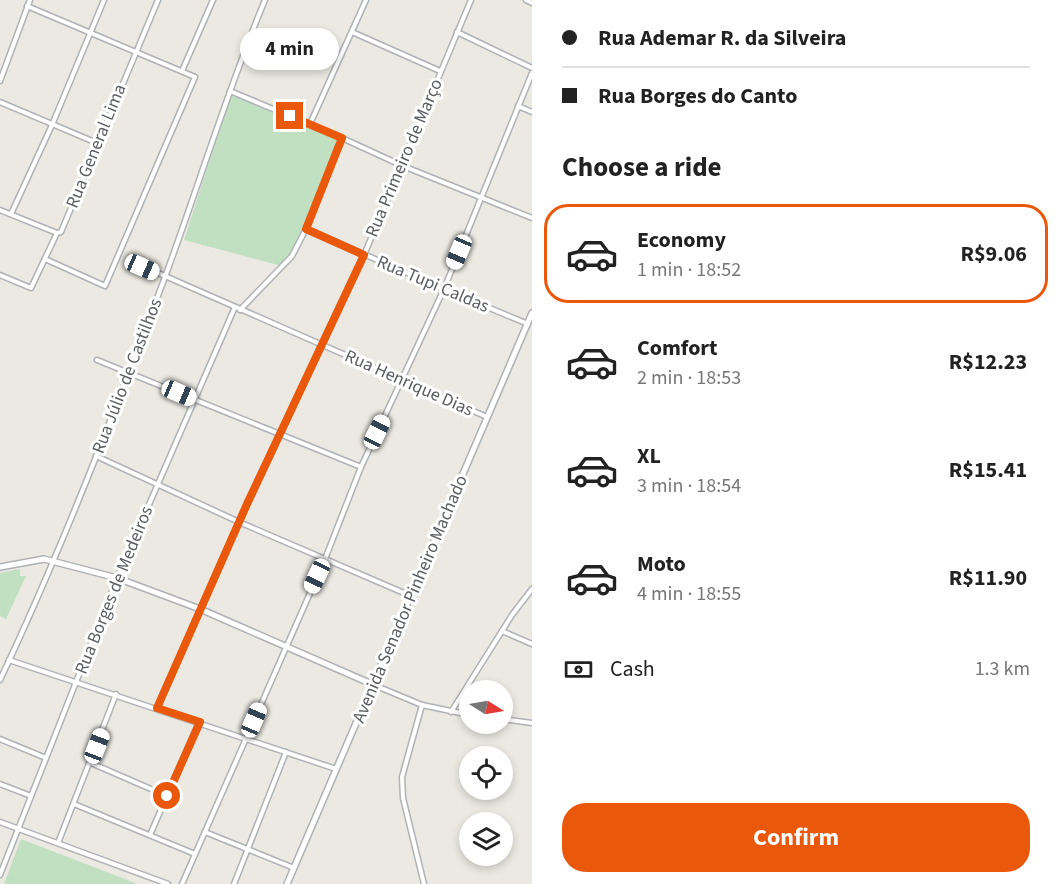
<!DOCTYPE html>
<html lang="en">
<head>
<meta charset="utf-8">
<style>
  :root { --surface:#fff; --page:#f2f2f2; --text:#222; --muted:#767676; --line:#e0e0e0; --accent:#ea580c }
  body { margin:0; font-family:"Source Sans 3",sans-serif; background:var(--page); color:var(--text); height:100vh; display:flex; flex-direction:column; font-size:22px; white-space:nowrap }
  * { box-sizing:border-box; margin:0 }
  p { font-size:20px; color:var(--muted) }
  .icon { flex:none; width:33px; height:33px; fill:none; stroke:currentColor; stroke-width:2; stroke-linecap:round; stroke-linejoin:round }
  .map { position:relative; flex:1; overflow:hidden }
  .side { display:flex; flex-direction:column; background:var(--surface); width:528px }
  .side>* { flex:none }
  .guide { display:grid; align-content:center; height:132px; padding:0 30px; background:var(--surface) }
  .needle { width:39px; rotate:101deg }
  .buttons { position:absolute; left:459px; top:680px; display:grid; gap:12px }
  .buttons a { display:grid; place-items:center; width:54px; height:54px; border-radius:50%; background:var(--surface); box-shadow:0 3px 9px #0003; font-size:30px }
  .end { position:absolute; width:27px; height:27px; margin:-14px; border:8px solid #ea580c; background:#fff; box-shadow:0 0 0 3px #fff }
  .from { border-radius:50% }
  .bubble { position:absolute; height:42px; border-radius:21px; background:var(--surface); box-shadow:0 3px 9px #0003; font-size:20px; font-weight:700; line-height:42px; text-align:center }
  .car { position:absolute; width:18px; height:36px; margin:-18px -9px; border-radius:8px; box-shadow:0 0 4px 2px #0007; background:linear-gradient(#fff 24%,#345 0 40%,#fff 0 76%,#345 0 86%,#fff 0) }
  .guide b { display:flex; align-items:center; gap:21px; height:57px; font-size:22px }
  .guide b+b { border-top:2px solid var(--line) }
  .guide i { width:15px; height:15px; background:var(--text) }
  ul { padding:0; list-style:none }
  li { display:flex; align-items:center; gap:18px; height:99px; margin:0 12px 9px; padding:0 18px; border:3px solid transparent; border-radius:24px }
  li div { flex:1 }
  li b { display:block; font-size:22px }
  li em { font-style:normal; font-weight:700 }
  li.selected { border-color:var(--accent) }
  li>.icon { width:54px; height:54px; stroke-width:1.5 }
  h2 { padding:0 30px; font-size:27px; line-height:72px }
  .pay { display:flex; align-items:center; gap:15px; height:66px; padding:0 30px; font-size:22px }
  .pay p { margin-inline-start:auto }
  .cta { display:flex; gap:12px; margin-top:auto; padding:12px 30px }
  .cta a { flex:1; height:69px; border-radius:24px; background:var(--accent); color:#fff; font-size:24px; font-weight:700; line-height:69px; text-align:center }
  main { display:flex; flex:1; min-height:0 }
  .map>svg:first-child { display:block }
  .green { fill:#c0e0c1 }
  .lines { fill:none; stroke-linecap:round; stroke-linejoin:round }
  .street-casing { stroke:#afb2b6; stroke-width:7 }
  .secondary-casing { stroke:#aeb1b5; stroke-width:8 }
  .street { stroke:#fff; stroke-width:4 }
  .secondary { stroke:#fff; stroke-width:5 }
  .route { stroke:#ea580c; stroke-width:8 }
  .labels { text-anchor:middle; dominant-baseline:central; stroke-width:6; stroke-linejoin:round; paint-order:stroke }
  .street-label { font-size:18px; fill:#5a5d61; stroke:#fff }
</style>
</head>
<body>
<main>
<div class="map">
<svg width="532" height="884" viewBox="0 0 532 884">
  <rect width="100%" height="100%" fill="#ebe9e2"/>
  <g class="green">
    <path d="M231,94L341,138L305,229L291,256L278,265L184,240Z"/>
    <path d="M20,569V576H26L6,619L0,616V573Z"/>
    <path d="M21,839L138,884H4Z"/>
  </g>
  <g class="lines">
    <g class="street-casing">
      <g id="street">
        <path d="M526,0L532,3"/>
        <path d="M27,6L195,77L105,286L45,259"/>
        <path d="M352,32L440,71"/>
        <path d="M457,32L532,68"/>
        <path d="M182,71L213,0"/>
        <path d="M0,81L30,0"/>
        <path d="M230,91L342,138L403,166L532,218"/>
        <path d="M0,102L97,143"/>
        <path d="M518,106L532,112"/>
        <path d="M310,124L366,0"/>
        <path d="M0,210L57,233"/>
        <path d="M11,214L52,125L104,0"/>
        <path d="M306,229L444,289L528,324"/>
        <path d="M133,262L487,417"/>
        <path d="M0,275L31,288L57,233L61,232L158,0"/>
        <path d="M240,310L292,256L306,229L342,138"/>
        <path d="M97,360L361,467"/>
        <path d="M96,456L239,522L411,596"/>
        <path d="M502,631L532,644"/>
        <path d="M9,660L336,769"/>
        <path d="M0,680C62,549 114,413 165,277C199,185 227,91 265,0"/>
        <path d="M374,685L422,705L470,715"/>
        <path d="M422,705L402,777L403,798L424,884"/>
        <path d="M157,708L239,522L364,255L471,0"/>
        <path d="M451,712L512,615L532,589"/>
        <path d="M502,719L532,723"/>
        <path d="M0,739L46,758"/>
        <path d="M91,763L167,796"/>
        <path d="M0,784L31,796"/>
        <path d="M74,804L195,854"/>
        <path d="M0,822L168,884"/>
        <path d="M205,832L294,868"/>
        <path d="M150,835L199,722"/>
        <path d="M58,843L116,694"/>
        <path d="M0,875L117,578L235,307"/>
        <path d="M182,884L325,559L361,467L444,289L532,73"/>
        <path d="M234,884L286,752"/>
      </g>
    </g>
    <g class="secondary-casing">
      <g id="secondary">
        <path d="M0,567L44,559L117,578L200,609L374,685"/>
        <path d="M287,884L532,313"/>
      </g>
    </g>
    <use href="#street" class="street"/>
    <use href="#secondary" class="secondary"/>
  </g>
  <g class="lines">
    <path class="route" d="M167,796L200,722L157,708L247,504L364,255L306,229L342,138L290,116"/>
  </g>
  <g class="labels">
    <g class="street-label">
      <text transform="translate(96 146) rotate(-68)">Rua General Lima</text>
      <text transform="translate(404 158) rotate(-67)">Rua Primeiro de Março</text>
      <text transform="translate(433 284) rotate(23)">Rua Tupi Caldas</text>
      <text transform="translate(127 376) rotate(-69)">Rua Júlio de Castilhos</text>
      <text transform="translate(409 383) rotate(24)">Rua Henrique Dias</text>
      <text transform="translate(114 590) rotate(-68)">Rua Borges de Medeiros</text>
      <text transform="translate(410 599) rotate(-67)">Avenida Senador Pinheiro Machado</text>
    </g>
  </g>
</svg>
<div class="buttons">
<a><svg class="needle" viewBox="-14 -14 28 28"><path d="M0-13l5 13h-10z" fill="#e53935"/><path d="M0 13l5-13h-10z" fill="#767676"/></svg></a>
<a><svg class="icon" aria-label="locate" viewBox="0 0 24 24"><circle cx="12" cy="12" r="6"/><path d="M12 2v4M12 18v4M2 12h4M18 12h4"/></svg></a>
<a><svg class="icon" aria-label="layers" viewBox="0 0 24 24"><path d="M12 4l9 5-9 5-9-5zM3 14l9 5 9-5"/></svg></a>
</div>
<i class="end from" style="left:167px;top:796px"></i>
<i class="end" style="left:290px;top:116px"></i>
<div class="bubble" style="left:240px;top:28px;width:99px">4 min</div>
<i class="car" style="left:459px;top:252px;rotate:203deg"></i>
<i class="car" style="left:142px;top:267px;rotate:114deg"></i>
<i class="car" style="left:179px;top:393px;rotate:113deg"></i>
<i class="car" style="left:377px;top:432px;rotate:26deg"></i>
<i class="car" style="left:317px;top:576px;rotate:205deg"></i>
<i class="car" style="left:254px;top:720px;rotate:23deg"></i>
<i class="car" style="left:97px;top:746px;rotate:21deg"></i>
</div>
<section class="side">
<div class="guide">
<b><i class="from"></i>Rua Ademar R. da Silveira</b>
<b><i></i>Rua Borges do Canto</b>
</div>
<h2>Choose a ride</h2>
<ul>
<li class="selected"><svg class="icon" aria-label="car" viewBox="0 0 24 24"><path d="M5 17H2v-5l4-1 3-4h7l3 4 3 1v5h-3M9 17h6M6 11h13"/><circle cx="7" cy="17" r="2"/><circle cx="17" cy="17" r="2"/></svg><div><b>Economy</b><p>1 min · 18:52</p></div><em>R$9.06</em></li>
<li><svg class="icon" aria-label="car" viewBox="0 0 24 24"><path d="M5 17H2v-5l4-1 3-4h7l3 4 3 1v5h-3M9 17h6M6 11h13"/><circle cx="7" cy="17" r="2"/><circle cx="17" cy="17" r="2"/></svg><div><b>Comfort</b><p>2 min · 18:53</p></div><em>R$12.23</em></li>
<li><svg class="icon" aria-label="car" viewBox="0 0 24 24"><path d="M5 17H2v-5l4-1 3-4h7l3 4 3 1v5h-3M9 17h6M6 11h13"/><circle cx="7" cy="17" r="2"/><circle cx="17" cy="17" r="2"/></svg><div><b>XL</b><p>3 min · 18:54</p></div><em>R$15.41</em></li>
<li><svg class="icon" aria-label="car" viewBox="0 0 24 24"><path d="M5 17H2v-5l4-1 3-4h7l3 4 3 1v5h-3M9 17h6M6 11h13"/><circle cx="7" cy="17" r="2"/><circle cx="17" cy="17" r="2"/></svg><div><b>Moto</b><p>4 min · 18:55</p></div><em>R$11.90</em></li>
</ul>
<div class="pay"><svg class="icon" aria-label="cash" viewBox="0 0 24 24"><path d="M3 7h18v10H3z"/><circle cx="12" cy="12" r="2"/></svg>Cash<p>1.3 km</p></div>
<div class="cta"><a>Confirm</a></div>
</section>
</main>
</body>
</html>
